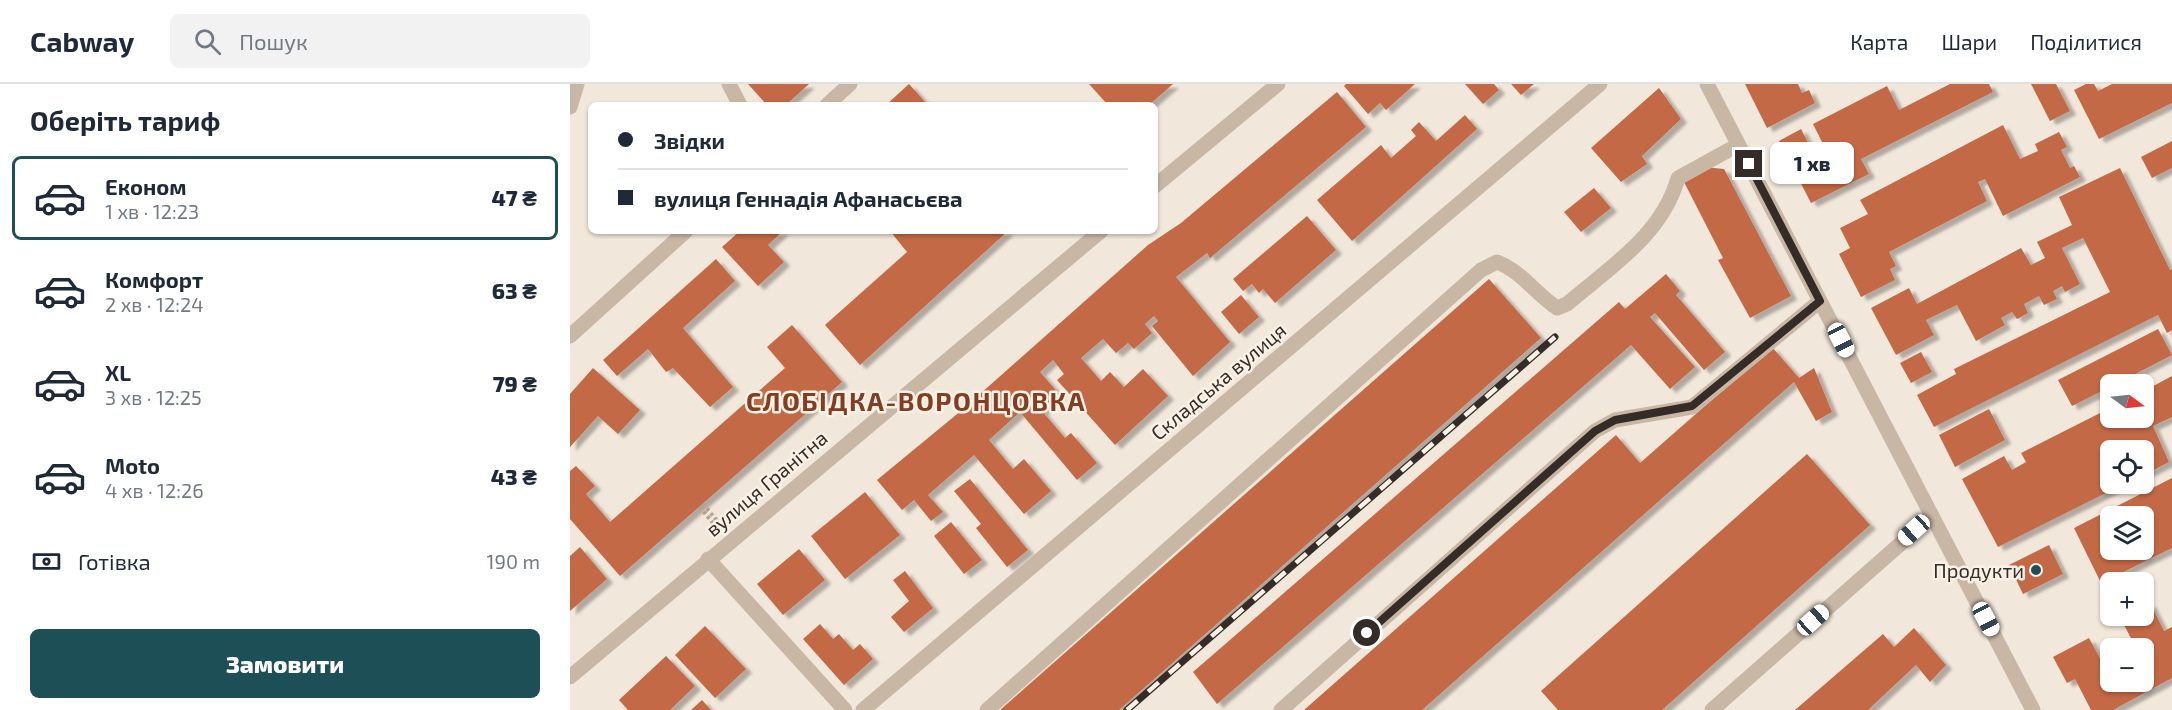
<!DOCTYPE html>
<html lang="uk">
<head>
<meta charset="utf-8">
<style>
  :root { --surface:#fff; --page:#f2f2f3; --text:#1f2937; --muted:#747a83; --line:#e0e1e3; --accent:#1d4f56 }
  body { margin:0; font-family:"Exo 2",sans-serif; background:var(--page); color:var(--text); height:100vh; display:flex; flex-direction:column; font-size:22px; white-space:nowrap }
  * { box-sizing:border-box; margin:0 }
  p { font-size:20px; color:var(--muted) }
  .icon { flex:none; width:33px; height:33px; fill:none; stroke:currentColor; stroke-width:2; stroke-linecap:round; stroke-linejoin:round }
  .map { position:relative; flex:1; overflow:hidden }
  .details { display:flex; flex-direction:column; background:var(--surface); width:570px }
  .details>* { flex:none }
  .guide { position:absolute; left:18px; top:18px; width:570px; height:132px; border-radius:9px; box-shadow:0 2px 4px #0004; display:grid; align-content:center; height:132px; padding:0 30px; background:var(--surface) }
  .needle { width:39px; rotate:105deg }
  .controls { position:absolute; left:1530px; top:290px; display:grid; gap:12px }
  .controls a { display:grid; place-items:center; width:54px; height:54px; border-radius:9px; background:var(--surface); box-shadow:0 2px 4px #0004; font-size:30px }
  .end { position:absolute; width:27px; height:27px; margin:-14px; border:8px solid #352c27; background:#fff; box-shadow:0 0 0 3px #fff }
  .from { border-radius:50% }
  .bubble { position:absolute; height:42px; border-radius:9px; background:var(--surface); box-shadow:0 2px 4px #0004; font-size:20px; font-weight:800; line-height:42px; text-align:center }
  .car { position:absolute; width:18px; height:36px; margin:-18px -9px; border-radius:8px; box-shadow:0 0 4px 2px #0007; background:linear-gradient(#fff 24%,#345 0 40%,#fff 0 76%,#345 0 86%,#fff 0) }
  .guide b { display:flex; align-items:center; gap:21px; height:57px; font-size:22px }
  .guide b+b { border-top:2px solid var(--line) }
  .guide i { width:15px; height:15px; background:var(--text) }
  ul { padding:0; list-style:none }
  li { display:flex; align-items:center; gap:18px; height:84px; margin:0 12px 9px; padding:0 18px; border:3px solid transparent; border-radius:9px }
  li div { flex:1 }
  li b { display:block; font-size:22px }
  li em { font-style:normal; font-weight:800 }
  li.on { border-color:var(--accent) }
  li>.icon { width:54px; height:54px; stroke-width:1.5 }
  h2 { padding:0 30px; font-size:27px; line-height:72px }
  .pay { display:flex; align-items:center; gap:15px; height:66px; padding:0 30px; font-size:22px }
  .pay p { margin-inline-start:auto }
  .button { display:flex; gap:12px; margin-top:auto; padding:12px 30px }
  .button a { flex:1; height:69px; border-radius:9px; background:var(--accent); color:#fff; font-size:24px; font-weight:800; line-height:69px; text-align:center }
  header { display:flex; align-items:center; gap:36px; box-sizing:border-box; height:84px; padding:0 30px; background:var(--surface); border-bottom:2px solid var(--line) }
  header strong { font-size:28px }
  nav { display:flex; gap:33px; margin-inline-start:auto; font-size:21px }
  .search { width:420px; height:54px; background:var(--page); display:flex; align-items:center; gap:15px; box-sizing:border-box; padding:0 21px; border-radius:9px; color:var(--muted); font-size:22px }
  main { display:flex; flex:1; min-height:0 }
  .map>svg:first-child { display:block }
  .building { fill:#c46944; fill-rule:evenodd; filter:url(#shadow) }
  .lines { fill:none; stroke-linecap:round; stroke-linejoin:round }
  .path { stroke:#b4a190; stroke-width:4; stroke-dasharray:3 3; stroke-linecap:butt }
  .minor { stroke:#c9b7a6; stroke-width:15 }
  .rail-casing { stroke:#352c27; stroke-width:7 }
  .rail { stroke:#f9f1e6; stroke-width:4.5; stroke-dasharray:14; stroke-linecap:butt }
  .route { stroke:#352c27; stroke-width:8 }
  .poi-dot { fill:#1d4f56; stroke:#f9f1e6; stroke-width:2 }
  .labels { text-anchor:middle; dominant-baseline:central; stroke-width:5; stroke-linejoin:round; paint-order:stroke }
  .street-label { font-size:20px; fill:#352c27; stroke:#f9f1e6 }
  .poi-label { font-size:20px; fill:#352c27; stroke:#f9f1e6; text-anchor:end }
  .district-label { font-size:26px; font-weight:bold; letter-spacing:1.5px; fill:#833d21; stroke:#f9f1e6 }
</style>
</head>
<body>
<header>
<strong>Cabway</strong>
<div class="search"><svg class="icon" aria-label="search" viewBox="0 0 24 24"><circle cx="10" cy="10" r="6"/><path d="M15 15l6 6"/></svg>Пошук</div>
<nav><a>Карта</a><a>Шари</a><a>Поділитися</a></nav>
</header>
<main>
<section class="details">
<h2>Оберіть тариф</h2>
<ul>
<li class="on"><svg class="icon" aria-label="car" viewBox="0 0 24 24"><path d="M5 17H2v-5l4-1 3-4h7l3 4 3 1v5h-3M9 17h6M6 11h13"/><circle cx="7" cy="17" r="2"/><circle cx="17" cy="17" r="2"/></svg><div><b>Економ</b><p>1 хв · 12:23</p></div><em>47 ₴</em></li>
<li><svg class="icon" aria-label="car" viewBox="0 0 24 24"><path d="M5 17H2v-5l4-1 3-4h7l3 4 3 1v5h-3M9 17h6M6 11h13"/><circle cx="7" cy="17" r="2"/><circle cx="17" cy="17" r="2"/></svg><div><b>Комфорт</b><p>2 хв · 12:24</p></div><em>63 ₴</em></li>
<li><svg class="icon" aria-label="car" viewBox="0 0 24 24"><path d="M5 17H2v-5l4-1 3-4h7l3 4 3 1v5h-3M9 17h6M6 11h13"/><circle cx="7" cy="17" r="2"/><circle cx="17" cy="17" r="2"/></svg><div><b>XL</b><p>3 хв · 12:25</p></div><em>79 ₴</em></li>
<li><svg class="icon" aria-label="car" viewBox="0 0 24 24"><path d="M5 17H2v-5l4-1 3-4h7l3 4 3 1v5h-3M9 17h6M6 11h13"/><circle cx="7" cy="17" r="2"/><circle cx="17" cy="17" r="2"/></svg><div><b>Moto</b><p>4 хв · 12:26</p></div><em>43 ₴</em></li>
</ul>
<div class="pay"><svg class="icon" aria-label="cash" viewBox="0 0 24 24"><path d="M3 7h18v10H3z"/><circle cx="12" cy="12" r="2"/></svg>Готівка<p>190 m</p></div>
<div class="button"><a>Замовити</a></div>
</section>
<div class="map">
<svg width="1602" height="626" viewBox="0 0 1602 626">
  <defs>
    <filter id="shadow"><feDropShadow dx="6" dy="4" stdDeviation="1.5" flood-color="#0004"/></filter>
  </defs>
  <rect width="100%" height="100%" fill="#f1e7da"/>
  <g class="building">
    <path d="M178,0H239L216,21H197Z"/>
    <path d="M339,0L358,21H316Z"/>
    <path d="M519,0H603L579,21H538Z"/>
    <path d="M776,0H845L816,26L810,19L798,30L774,2Z"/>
    <path d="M895,0H924L929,6L913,20Z"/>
    <path d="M941,0H964L951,11Z"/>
    <path d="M1175,0H1228L1232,9L1239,6L1245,19L1197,44Z"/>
    <path d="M1380,0H1419L1423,8L1291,75L1299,90L1241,119L1209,57L1231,45L1244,70L1255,64L1243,40L1317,2L1329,26Z"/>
    <path d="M1461,0H1486L1500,27L1480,37Z"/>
    <path d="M1516,0H1524L1528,7L1542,0H1602V19L1529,55L1504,6Z"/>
    <path d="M1089,4L1111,35L1072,72L1077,80L1051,98L1021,64Z"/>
    <path d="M767,8L796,43L640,174L637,169L606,193L660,258L623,292L582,242L588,237L584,232L575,240L582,249L564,265L558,259L546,269L533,255L511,274L531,297L540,288L554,303L573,285L598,312L545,361L487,296L494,290L483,276L470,288L490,311L472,327L495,354L501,349L527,379L507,396L450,328L419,356L443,385L454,375L481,407L454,430L404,371L358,411L373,428L361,437L344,416L332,426L307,396L392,326L578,161L611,139Z"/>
    <path d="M895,31L907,45L782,157L747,116L811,61L821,74L846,52L841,46L849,38L866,57Z"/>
    <path d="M1433,41L1450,75L1468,67L1465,60L1489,48L1497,63L1491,66L1500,84L1504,82L1510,93L1433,132L1415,95L1408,98L1417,117L1319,168L1326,182L1320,185L1325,196L1291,213L1269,170L1280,164L1270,144L1298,130L1290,116Z"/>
    <path d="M1602,57V84L1582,94L1571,73Z"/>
    <path d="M1134,83L1154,85L1221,212L1180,234L1148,176L1153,174L1114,98Z"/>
    <path d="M1550,84L1600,186L1602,185V246L1597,249L1588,231L1364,343L1347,311L1386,290L1384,285L1540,208L1513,154L1492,164L1510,200L1495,208L1492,202L1483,207L1487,215L1474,221L1469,212L1454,220L1458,229L1447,235L1442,228L1431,234L1435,241L1406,257L1387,221L1356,236L1364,251L1326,271L1301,224L1339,204L1347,220L1451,164L1461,181L1475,174L1467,158L1502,141L1489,113Z"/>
    <path d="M1024,104L1041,124L1011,148L994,128Z"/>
    <path d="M737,132L766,166L705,219L693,205L689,209L682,200L673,207L663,195Z"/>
    <path d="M170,147H213L198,161L214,178L188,202L152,163Z"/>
    <path d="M320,147L359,149L361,147H438L290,281L255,241L337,168Z"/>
    <path d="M146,175L165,197L113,244L163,303L140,323L103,284L96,288L78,265L47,292L33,276Z"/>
    <path d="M1096,190L1110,207L1106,211L1155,268L1134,286L1085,229L1080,233L1125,283L1100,305L1061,261L647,620L623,588L1049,218L1055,225Z"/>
    <path d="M919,195L971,254L549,626H430Z"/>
    <path d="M671,211L689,233L669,250L651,228Z"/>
    <path d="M222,241L272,298L50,492L0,435V387L6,382L25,402L16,410L40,438L215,284L197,263Z"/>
    <path d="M1588,245L1602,271L1546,300H1540V303L1502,322L1488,296Z"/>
    <path d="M1202,263L1229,294L1244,284L1262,328L1246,337L1224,298L852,626H734L1046,351L1070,379Z"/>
    <path d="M1351,268L1362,288L1341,299L1330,279Z"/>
    <path d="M23,284L70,326L48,350L28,332L0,363V310Z"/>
    <path d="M1602,292V333L1583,342L1599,378L1574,391V366H1540V399H1556L1428,463L1392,395L1434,372L1442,386L1456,378L1451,369L1540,324V333H1574V307Z"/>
    <path d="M1419,325L1435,356L1385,383L1369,351Z"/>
    <path d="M1237,370L1300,441L1092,626H988L971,607Z"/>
    <path d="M1602,394V464L1531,499L1504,444ZM1540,432H1574V465H1540Z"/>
    <path d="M400,395L458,466L437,483L406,444L411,440L384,407Z"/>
    <path d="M295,408L330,451L275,495L241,452Z"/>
    <path d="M381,438L412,476L394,490L364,452Z"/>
    <path d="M1479,461L1493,490L1453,510L1439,481Z"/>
    <path d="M10,463L37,495L0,527V472Z"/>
    <path d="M229,465L255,496L213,531L187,500Z"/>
    <path d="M335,487L363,524L334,548L321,533L339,517L323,496Z"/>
    <path d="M1580,519L1594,547L1602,543V594L1543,626H1521L1505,595L1497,599L1483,573L1519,554L1533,580L1540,576V597H1574V564H1566L1551,535L1558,531H1574V523Z"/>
    <path d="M250,540L263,555L269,550L283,566L290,560L303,575L274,601L233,555Z"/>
    <path d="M135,542L176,585L145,614L105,571Z"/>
    <path d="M1344,544L1376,581L1360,598L1346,581L1298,626H1225L1313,550L1324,563Z"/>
    <path d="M96,572L125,602L100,626H58L49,616Z"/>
    <path d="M132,616L141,626H121Z"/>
  </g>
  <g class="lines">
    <g class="path">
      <path d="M133,420L149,439"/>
      <path d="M130,423L146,443"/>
    </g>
    <g class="minor">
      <path d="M159,0L170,21"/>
      <path d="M1137,0L1463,626"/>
      <path d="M257,21L280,0"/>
      <path d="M0,23L7,0"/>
      <path d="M585,102L708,0"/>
      <path d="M0,252L116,147"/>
      <path d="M138,475L275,626"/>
      <path d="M0,593L531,147"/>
      <path d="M293,626L1030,0"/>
      <path d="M417,626L911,186L927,178C951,187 966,210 987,224L997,220C1040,183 1092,151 1108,94L1168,61"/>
      <path d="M711,626L1025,347L1045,336L1122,323L1250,217"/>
      <path d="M1142,626L1362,432"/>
    </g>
    <g class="rail-casing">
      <path id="rail" d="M557,626L985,253"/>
    </g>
    <use href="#rail" class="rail"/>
  </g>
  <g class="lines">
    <path class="route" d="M797,549L1025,347L1045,336L1122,322L1250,217L1179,80"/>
  </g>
  <circle class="poi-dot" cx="1466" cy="486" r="6"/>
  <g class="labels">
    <g class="street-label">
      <text transform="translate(648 297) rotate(-40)">Складська вулиця</text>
      <text transform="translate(196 399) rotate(-40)">вулиця Гранітна</text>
    </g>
    <g class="poi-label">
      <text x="1454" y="486">Продукти</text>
    </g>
    <g class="district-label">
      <text x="346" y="316">СЛОБІДКА-ВОРОНЦОВКА</text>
    </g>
  </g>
</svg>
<div class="controls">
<a><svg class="needle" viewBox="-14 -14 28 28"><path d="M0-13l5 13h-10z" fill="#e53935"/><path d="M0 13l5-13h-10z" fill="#747a83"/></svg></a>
<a><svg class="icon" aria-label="locate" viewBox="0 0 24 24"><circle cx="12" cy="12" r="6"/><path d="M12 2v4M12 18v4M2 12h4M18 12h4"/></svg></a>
<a><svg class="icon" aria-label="layers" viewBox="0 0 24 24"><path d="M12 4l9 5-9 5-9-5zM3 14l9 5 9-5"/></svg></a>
<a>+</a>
<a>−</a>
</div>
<i class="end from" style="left:797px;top:549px"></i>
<i class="end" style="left:1179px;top:80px"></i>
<div class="bubble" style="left:1200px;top:58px;width:84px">1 хв</div>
<i class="car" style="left:1271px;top:256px;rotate:153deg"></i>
<i class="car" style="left:1344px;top:446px;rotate:228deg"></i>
<i class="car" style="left:1416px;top:535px;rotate:152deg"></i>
<i class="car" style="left:1243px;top:536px;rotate:48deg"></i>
<div class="guide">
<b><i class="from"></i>Звідки</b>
<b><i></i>вулиця Геннадія Афанасьєва</b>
</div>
</div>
</main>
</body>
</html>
